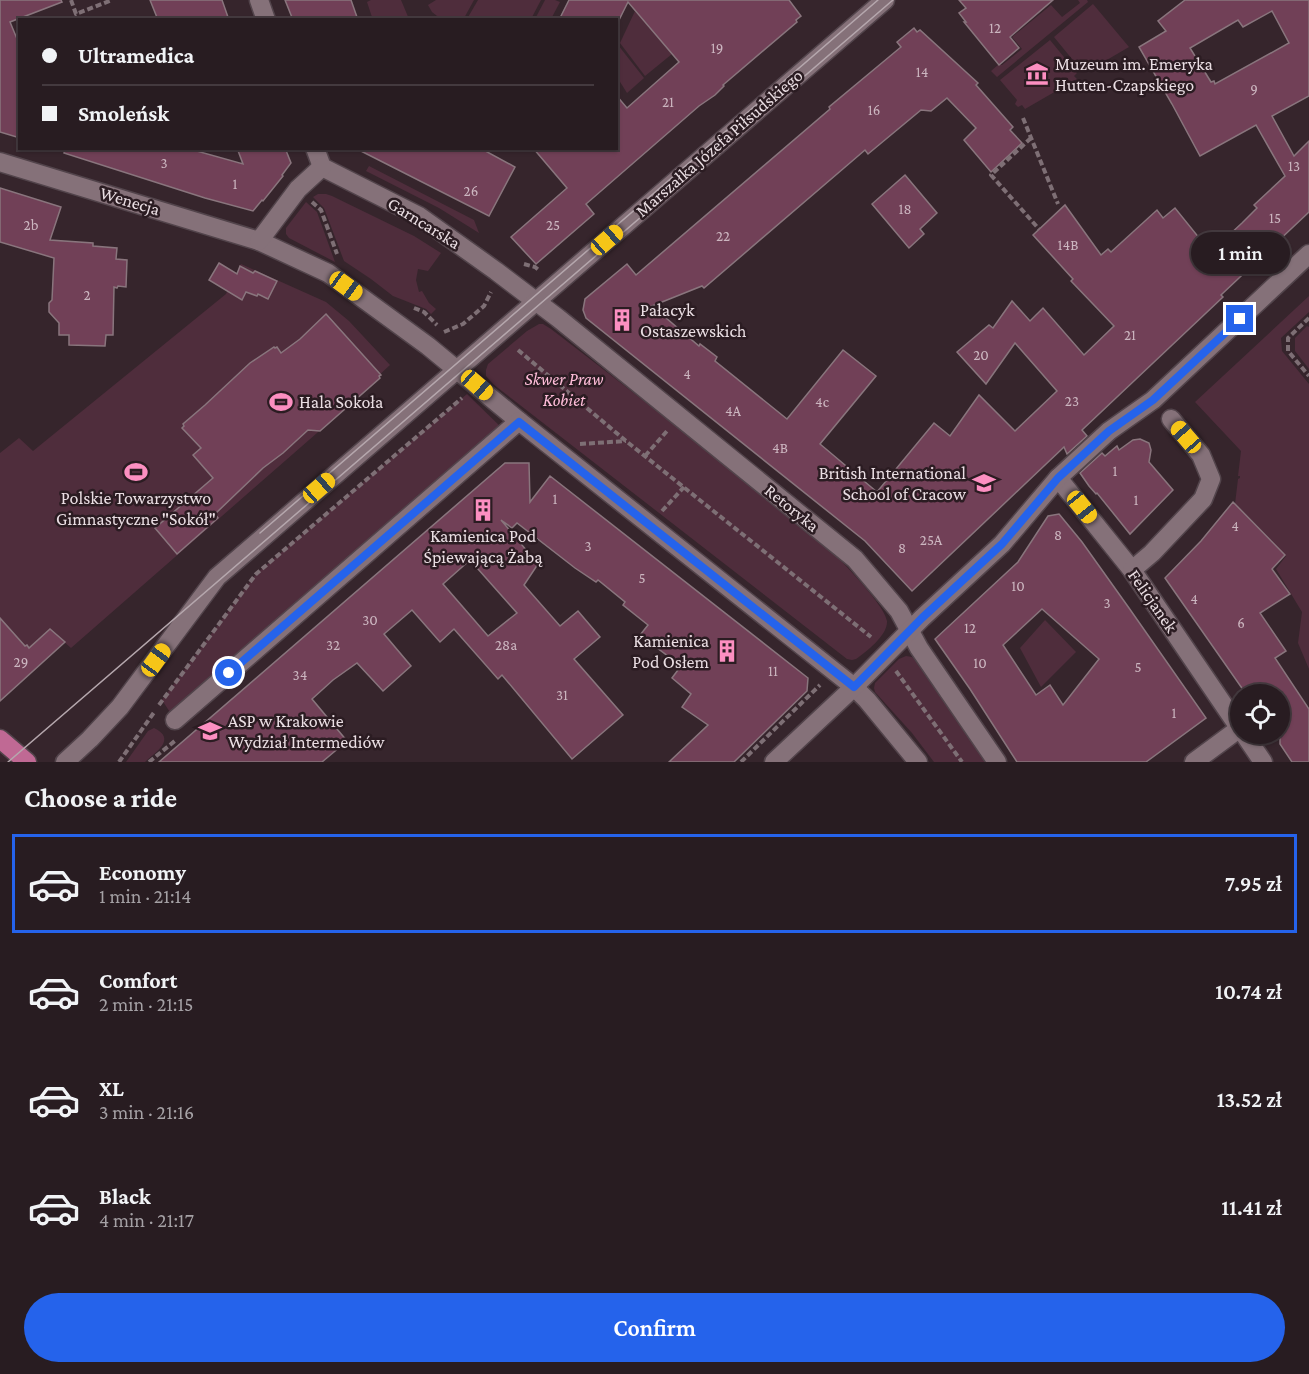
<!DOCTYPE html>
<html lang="en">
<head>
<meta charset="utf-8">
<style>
  :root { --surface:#281c21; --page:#34292e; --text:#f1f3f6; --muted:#a5a1a5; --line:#443a3f; --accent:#2563eb }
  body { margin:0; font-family:"Crimson Pro",serif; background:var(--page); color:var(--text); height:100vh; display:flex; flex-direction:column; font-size:22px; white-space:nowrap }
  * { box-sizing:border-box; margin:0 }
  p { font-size:20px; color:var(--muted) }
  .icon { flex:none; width:33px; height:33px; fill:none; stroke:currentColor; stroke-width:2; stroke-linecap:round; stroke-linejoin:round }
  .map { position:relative; height:762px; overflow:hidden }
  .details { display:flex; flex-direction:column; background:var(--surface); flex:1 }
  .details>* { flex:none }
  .guide { position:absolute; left:18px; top:18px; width:600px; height:132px; border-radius:0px; box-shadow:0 2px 4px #0004,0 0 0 2px var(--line); display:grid; align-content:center; height:132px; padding:0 24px; background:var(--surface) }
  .fabs { position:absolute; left:1230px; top:684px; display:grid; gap:12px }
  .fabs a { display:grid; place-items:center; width:60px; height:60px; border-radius:50%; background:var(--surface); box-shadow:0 2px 4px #0004,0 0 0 2px var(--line); font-size:30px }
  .end { position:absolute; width:27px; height:27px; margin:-14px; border:8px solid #2563eb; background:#fff; box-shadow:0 0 0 3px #fff }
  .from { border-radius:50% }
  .bubble { position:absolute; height:42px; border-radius:21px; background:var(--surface); box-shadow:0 2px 4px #0004,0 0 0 2px var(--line); font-size:20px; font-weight:600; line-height:42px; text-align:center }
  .car { position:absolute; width:18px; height:36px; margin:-18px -9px; border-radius:8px; box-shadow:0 0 4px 2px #0007; background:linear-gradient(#f5c518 24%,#345 0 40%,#f5c518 0 76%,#345 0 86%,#f5c518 0) }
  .guide b { display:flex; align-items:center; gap:21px; height:57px; font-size:22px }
  .guide b+b { border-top:2px solid var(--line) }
  .guide i { width:15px; height:15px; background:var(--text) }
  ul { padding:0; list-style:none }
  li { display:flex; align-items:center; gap:18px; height:99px; margin:0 12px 9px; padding:0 12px; border:3px solid transparent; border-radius:0px }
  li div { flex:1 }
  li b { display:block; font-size:22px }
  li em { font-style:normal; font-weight:600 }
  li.current { border-color:var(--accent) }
  li>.icon { width:54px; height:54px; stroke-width:1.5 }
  h2 { padding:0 24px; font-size:27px; line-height:72px }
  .button { display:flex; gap:12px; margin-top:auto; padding:12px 24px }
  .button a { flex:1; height:69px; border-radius:36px; background:var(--accent); color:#fff; font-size:24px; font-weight:600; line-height:69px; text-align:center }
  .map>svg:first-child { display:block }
  .green { fill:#4f2d3c }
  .building { fill:#714057; stroke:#89757d; stroke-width:1.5; fill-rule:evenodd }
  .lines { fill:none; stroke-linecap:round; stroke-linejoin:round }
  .minor-casing { stroke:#52444b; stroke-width:21 }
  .major-casing { stroke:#52444b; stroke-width:21 }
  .path { stroke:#7e6f75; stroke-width:4; stroke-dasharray:6 3; stroke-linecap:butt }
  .minor { stroke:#857179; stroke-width:18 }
  .major { stroke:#c06994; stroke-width:18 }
  .tram { stroke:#b5a7ad; stroke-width:1.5 }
  .route { stroke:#2563eb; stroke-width:8 }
  .labels { text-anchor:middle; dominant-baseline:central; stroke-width:5; stroke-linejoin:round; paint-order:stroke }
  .number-label { font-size:15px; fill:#ccb6c0 }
  .poi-label { font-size:18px; fill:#eadee3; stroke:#2b1c22; text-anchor:start }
  .street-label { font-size:18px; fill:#eadee3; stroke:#2b1c22 }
  .park-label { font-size:18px; font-style:italic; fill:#ffbdd9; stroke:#2b1c22 }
</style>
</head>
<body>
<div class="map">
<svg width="1309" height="762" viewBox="0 0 1309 762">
  <rect width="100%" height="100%" fill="#36252c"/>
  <g class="green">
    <path d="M371,0H401L409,19H382L378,16L372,17L367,2Z"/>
    <path d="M436,0H474L463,20L441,19L432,12L428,5Z"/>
    <path d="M478,0H541L531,19H467Z"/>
    <path d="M545,0H555L560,2L551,19H535Z"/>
    <path d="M1078,0H1087L1088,2L997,77L991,71L999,64L1002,65L1022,49L1012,37L1051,5L1062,17L1080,3Z"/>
    <path d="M1093,4L1129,47L1088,71L1084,67L1081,70L1054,37Z"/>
    <path d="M635,11L672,54L645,76L620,43Z"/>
    <path d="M1050,40L1077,73L1074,76L1077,79L1025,109L1022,105L1018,107L1015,104L1017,100L1000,80Z"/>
    <path d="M618,45L644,78L627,93L617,77L616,48Z"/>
    <path d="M369,166L474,220L479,233L439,208L366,171Z"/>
    <path d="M318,194H326L332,196L414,236L441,253L428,271L418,269L416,280L419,292L422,291L429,303L436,309L431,314L426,309L393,296L371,279L344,261L324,208L313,197Z"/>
    <path d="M306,202L317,212L335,262L289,238L286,234V228Z"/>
    <path d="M241,264L326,302L349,321L390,365L317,433L71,648L63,641L4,697L0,692V453L19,438L33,451L226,294Z"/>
    <path d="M1309,296V312L1281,338L1282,351L1309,384V669L1298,643L1302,612L1276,569L1286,556L1235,504L1238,479L1240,478V476H1238L1241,451L1195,402Z"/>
    <path d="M539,324H543L551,329C614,377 676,426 738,475C768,499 799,521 827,547C840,559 885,605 887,621C888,635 866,652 856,659L852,660L847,659L493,384L486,376V370L488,364L527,331Z"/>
    <path d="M1307,326L1309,327V369L1295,351V338Z"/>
    <path d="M467,394L507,433L175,720L162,700L256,574Z"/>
    <path d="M1045,620L1076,652L1041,687L1020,648Z"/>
    <path d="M906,656L912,657L914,659L985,762H934L912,733L875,692L874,688L875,683L899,659Z"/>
    <path d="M154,728C177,739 156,752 145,762H126L148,731Z"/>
  </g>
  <g class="building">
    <path d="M0,0H61L62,2L10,22L20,46V138L0,132Z"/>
    <path d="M150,0H222L229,20H158Z"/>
    <path d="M285,0H351L358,20H293Z"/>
    <path d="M569,0H789L801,16L796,20L797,22L723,85L724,86L715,95L699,106L586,204L594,214L536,264L511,237L567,188L533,148H616V95L627,108L679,62L628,2L619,20H559Z"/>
    <path d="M959,0H1053L1010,37L1019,48L999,65L964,22H966L959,13L966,8Z"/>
    <path d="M1185,0H1309V96L1272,116L1294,156L1309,141V212L1221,295L1223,297L1082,430L1087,436L1067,454L1064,447L912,591L865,541L586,318L583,310L585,299L627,264L636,275L830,109L829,107L901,47L897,42L914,28L917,32L920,30L978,83L976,85L1013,127L1010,130L1022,143L991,172L964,140L976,128L947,98L931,111L921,110L868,154L865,150L704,288L702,286L652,306L699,346L700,344L717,357L715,361L787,419L843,350L876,376L820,444L877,492L934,423L950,436L979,395L1015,431L1057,391L1015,343L986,384L957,352L989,325L993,328L1012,301L1030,321L1043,308L1084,355L1114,326L1071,281L1073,279L1033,235L1065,205L1101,255L1108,249L1111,252L1157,210L1163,218L1175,208L1208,249L1224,233L1227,237L1242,223L1257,208L1254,205L1285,176L1256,125L1200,156L1172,104L1139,47L1166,31L1158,21ZM1272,11L1289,43L1215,84L1214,81L1211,82L1190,48L1238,20L1243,27Z"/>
    <path d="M65,148H186L243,164L237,148H285L291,163L282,175L283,176L263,201L262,200L253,211L205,198L64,153Z"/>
    <path d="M355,148H480L515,167L489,216Z"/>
    <path d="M905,175L937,213L920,229L924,234L909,248L872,204Z"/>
    <path d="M0,188L61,207L50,240L93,243V246L117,248L116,259L127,260L126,287L118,286L117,288L114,287L113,335H106L105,346L69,345V335H59V323L49,312V303L52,300L54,258L0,242Z"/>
    <path d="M219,263L237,274L240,266L253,273L255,271L277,281L268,299L258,294L257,296L246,292L242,300L209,280Z"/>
    <path d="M326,314L381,375L379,376L380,378L320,431L308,430L283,453L263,468L215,514L218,518L177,554L155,528L213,478L193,455L201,448L182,428L184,426L183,424L205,405L250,363L274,347L275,348L277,347L281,353L300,339Z"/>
    <path d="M1140,439L1149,443L1151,450L1149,462L1173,490L1130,534L1097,493L1096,494L1089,486L1080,473L1102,453L1105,456L1117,446L1119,450L1133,440Z"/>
    <path d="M505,463H529L530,502L550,476L808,678L807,691L734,762H669L708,725L682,707L691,694L672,678L681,666L640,635L648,625L623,605L625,602L598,580L596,582L575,568L517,523L512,528L501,520L538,564L524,585L560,626L578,611L600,637L574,659L623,715L572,759L502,675L498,679L454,629L440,642L412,610L384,634L411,666L383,691L357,663L333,680L312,699L347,741L322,762H159ZM470,560L517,613L488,636L443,584Z"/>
    <path d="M1233,502L1285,555L1272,569L1290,594L1260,613L1286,651L1275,658L1309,709V762H1292L1280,744V694H1246L1165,578L1201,541Z"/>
    <path d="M1059,514L1082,542L1129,608L1206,718L1146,762H1017L970,689L935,639L1018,562L1048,516ZM1042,609L1099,659L1063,705L1050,685L1036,695L1003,645Z"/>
    <path d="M0,618L25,646L27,645L29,648L50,629L65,642L0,701Z"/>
  </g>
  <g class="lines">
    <g class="minor-casing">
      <g id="minor">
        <path d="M259,0L266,20"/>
        <path d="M315,148L322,167L419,216L496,271L558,318L855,559L899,611L919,648L997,762"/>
        <path d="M0,162L259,241L328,273L428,346L519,421L854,687L867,700L918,762"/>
        <path d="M259,241L298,189L322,167"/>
        <path d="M1058,478L1132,570L1240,729"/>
        <path d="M1132,570L1152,553L1203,499L1211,479L1201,455L1171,419"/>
        <path d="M175,720L519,421"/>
        <path d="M1244,734L1263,762"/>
        <path d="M65,762L90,739L120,707L217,577L885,0"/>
        <path d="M774,762L854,687L922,618L1002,544L1058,478L1109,431L1153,400L1309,254"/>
        <path d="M1194,762L1240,728"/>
      </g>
    </g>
    <g class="major-casing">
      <path id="major" d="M0,739L27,762"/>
    </g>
    <g class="path">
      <path d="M71,0L76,14L112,0"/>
      <path d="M1023,118L1058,204"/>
      <path d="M1031,138L991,175L1039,229"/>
      <path d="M312,202L321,210L337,254"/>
      <path d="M524,264L535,267L540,271"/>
      <path d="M414,308L424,312L437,325"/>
      <path d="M1309,318L1288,338V351L1309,376"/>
      <path d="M444,332L463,324L484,306L491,292"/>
      <path d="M518,350L626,441L871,637"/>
      <path d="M580,444L626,441"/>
      <path d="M645,456L667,431"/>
      <path d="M662,511L684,487"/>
      <path d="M896,671L962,762"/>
      <path d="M159,705L256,574L462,398"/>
      <path d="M119,762L155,711"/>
      <path d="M149,762L176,740"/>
      <path d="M741,762L820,685"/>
    </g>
    <use href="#minor" class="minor"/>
    <use href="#major" class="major"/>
    <g class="tram">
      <path d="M260,533L878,0"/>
      <path d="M8,762L893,0"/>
    </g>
  </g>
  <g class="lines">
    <path class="route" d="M229,673L519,422L854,687L922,618L1002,544L1058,478L1109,431L1153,400L1240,319"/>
  </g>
  <defs>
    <g id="museum-bare" transform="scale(1.8)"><path d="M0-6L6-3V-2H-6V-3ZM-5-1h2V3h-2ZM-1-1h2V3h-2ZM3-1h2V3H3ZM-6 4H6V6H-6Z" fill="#fc8fc1" stroke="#2b1c22" stroke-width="2.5" paint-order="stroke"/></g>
    <g id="building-bare" transform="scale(1.8)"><path d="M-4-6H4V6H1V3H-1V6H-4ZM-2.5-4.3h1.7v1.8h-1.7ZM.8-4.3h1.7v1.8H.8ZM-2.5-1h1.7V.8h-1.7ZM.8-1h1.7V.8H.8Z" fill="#fc8fc1" stroke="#2b1c22" stroke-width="2.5" paint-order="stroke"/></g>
    <g id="stadium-bare" transform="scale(1.8)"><path d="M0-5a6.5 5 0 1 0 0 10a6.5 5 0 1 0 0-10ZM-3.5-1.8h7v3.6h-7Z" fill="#fc8fc1" stroke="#2b1c22" stroke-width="2.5" paint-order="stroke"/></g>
    <g id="school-bare" transform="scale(1.8)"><path d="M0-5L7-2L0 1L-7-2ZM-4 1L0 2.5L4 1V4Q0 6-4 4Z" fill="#fc8fc1" stroke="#2b1c22" stroke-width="2.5" paint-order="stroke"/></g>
    <g id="university-bare" transform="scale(1.8)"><path d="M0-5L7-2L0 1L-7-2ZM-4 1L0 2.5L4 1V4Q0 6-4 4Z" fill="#fc8fc1" stroke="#2b1c22" stroke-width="2.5" paint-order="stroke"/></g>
  </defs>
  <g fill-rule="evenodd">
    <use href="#museum-bare" x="1037" y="74"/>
    <use href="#building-bare" x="622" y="320"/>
    <use href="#stadium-bare" x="281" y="402"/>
    <use href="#stadium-bare" x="136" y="472"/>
    <use href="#school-bare" x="984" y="483"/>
    <use href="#building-bare" x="483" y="510"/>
    <use href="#building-bare" x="727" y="651"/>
    <use href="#university-bare" x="210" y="731"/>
  </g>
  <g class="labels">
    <g class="number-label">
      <text x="995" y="28">12</text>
      <text x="717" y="48">19</text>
      <text x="922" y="72">14</text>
      <text x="1254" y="89">9</text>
      <text x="668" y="102">21</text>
      <text x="874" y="110">16</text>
      <text x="164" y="163">3</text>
      <text x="1294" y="166">13</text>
      <text x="235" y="184">1</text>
      <text x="471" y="191">26</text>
      <text x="905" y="209">18</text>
      <text x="1275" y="218">15</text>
      <text x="31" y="225">2b</text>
      <text x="553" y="225">25</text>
      <text x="723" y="236">22</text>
      <text x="1068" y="245">14B</text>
      <text x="87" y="295">2</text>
      <text x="1130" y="335">21</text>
      <text x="981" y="355">20</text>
      <text x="687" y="374">4</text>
      <text x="1072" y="401">23</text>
      <text x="822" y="402">4c</text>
      <text x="733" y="411">4A</text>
      <text x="780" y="448">4B</text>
      <text x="1115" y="471">1</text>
      <text x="555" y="499">1</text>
      <text x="1136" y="500">1</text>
      <text x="1235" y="526">4</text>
      <text x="1058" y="535">8</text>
      <text x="931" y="540">25A</text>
      <text x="588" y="546">3</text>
      <text x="902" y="548">8</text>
      <text x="642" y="578">5</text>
      <text x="1018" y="586">10</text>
      <text x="1194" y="599">4</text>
      <text x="1107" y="603">3</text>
      <text x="370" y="620">30</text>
      <text x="1241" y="623">6</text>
      <text x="970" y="628">12</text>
      <text x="333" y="645">32</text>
      <text x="506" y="645">28a</text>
      <text x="21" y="662">29</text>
      <text x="980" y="663">10</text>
      <text x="1138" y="667">5</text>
      <text x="773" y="671">11</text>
      <text x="300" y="675">34</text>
      <text x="562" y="695">31</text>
      <text x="1174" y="713">1</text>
    </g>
    <g class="poi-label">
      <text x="1055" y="64">Muzeum im. Emeryka<tspan x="1055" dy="21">Hutten-Czapskiego</tspan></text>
      <text x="640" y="310">Pałacyk<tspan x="640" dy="21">Ostaszewskich</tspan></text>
      <text x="299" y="402">Hala Sokoła</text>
      <text x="966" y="473" text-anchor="end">British International<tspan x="966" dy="21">School of Cracow</tspan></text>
      <text x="136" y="498" text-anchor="middle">Polskie Towarzystwo<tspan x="136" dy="21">Gimnastyczne "Sokół"</tspan></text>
      <text x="483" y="536" text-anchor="middle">Kamienica Pod<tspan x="483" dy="21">Śpiewającą Żabą</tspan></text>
      <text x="709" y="641" text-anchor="end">Kamienica<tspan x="709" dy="21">Pod Osłem</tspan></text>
      <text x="228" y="721">ASP w Krakowie<tspan x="228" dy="21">Wydział Intermediów</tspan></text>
    </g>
    <g class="street-label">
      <text transform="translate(719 143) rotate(-41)">Marszałka Józefa Piłsudskiego</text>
      <text transform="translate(130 201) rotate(17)">Wenecja</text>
      <text transform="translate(424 223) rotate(32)">Garncarska</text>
      <text transform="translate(792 508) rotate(39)">Retoryka</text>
      <text transform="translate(1153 601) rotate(55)">Felicjanek</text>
    </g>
    <g class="park-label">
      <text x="564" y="379">Skwer Praw<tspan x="564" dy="21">Kobiet</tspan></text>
    </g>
  </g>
</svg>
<div class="fabs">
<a><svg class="icon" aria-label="locate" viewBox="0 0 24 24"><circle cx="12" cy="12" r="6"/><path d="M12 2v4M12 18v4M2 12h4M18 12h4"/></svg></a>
</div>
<i class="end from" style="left:229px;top:673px"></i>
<i class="end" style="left:1240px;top:319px"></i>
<div class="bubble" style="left:1191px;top:232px;width:99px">1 min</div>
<i class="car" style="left:607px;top:240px;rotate:49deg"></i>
<i class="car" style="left:346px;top:286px;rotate:126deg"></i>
<i class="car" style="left:477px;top:385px;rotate:131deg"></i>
<i class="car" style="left:1186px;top:437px;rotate:319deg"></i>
<i class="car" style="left:319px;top:488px;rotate:49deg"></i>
<i class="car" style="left:1082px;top:507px;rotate:141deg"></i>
<i class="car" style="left:156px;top:660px;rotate:36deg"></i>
<div class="guide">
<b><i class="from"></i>Ultramedica</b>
<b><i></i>Smoleńsk</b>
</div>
</div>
<section class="details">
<h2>Choose a ride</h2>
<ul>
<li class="current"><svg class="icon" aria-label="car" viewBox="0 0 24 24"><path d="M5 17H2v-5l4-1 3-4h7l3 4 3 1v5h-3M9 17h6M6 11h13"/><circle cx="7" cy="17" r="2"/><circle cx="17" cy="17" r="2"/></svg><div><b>Economy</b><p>1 min · 21:14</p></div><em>7.95 zł</em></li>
<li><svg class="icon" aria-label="car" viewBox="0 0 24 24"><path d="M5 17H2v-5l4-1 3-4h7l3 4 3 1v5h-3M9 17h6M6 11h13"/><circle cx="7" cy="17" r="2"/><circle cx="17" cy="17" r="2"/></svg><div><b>Comfort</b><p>2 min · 21:15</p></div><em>10.74 zł</em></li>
<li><svg class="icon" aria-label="car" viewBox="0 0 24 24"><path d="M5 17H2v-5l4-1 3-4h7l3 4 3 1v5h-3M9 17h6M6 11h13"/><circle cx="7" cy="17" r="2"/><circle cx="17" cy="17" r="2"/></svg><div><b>XL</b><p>3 min · 21:16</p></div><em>13.52 zł</em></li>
<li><svg class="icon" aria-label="car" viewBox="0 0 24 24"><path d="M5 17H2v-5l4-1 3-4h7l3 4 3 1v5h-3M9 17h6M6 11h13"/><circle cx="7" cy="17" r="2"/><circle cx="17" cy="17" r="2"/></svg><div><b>Black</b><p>4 min · 21:17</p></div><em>11.41 zł</em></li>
</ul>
<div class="button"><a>Confirm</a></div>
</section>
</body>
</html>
